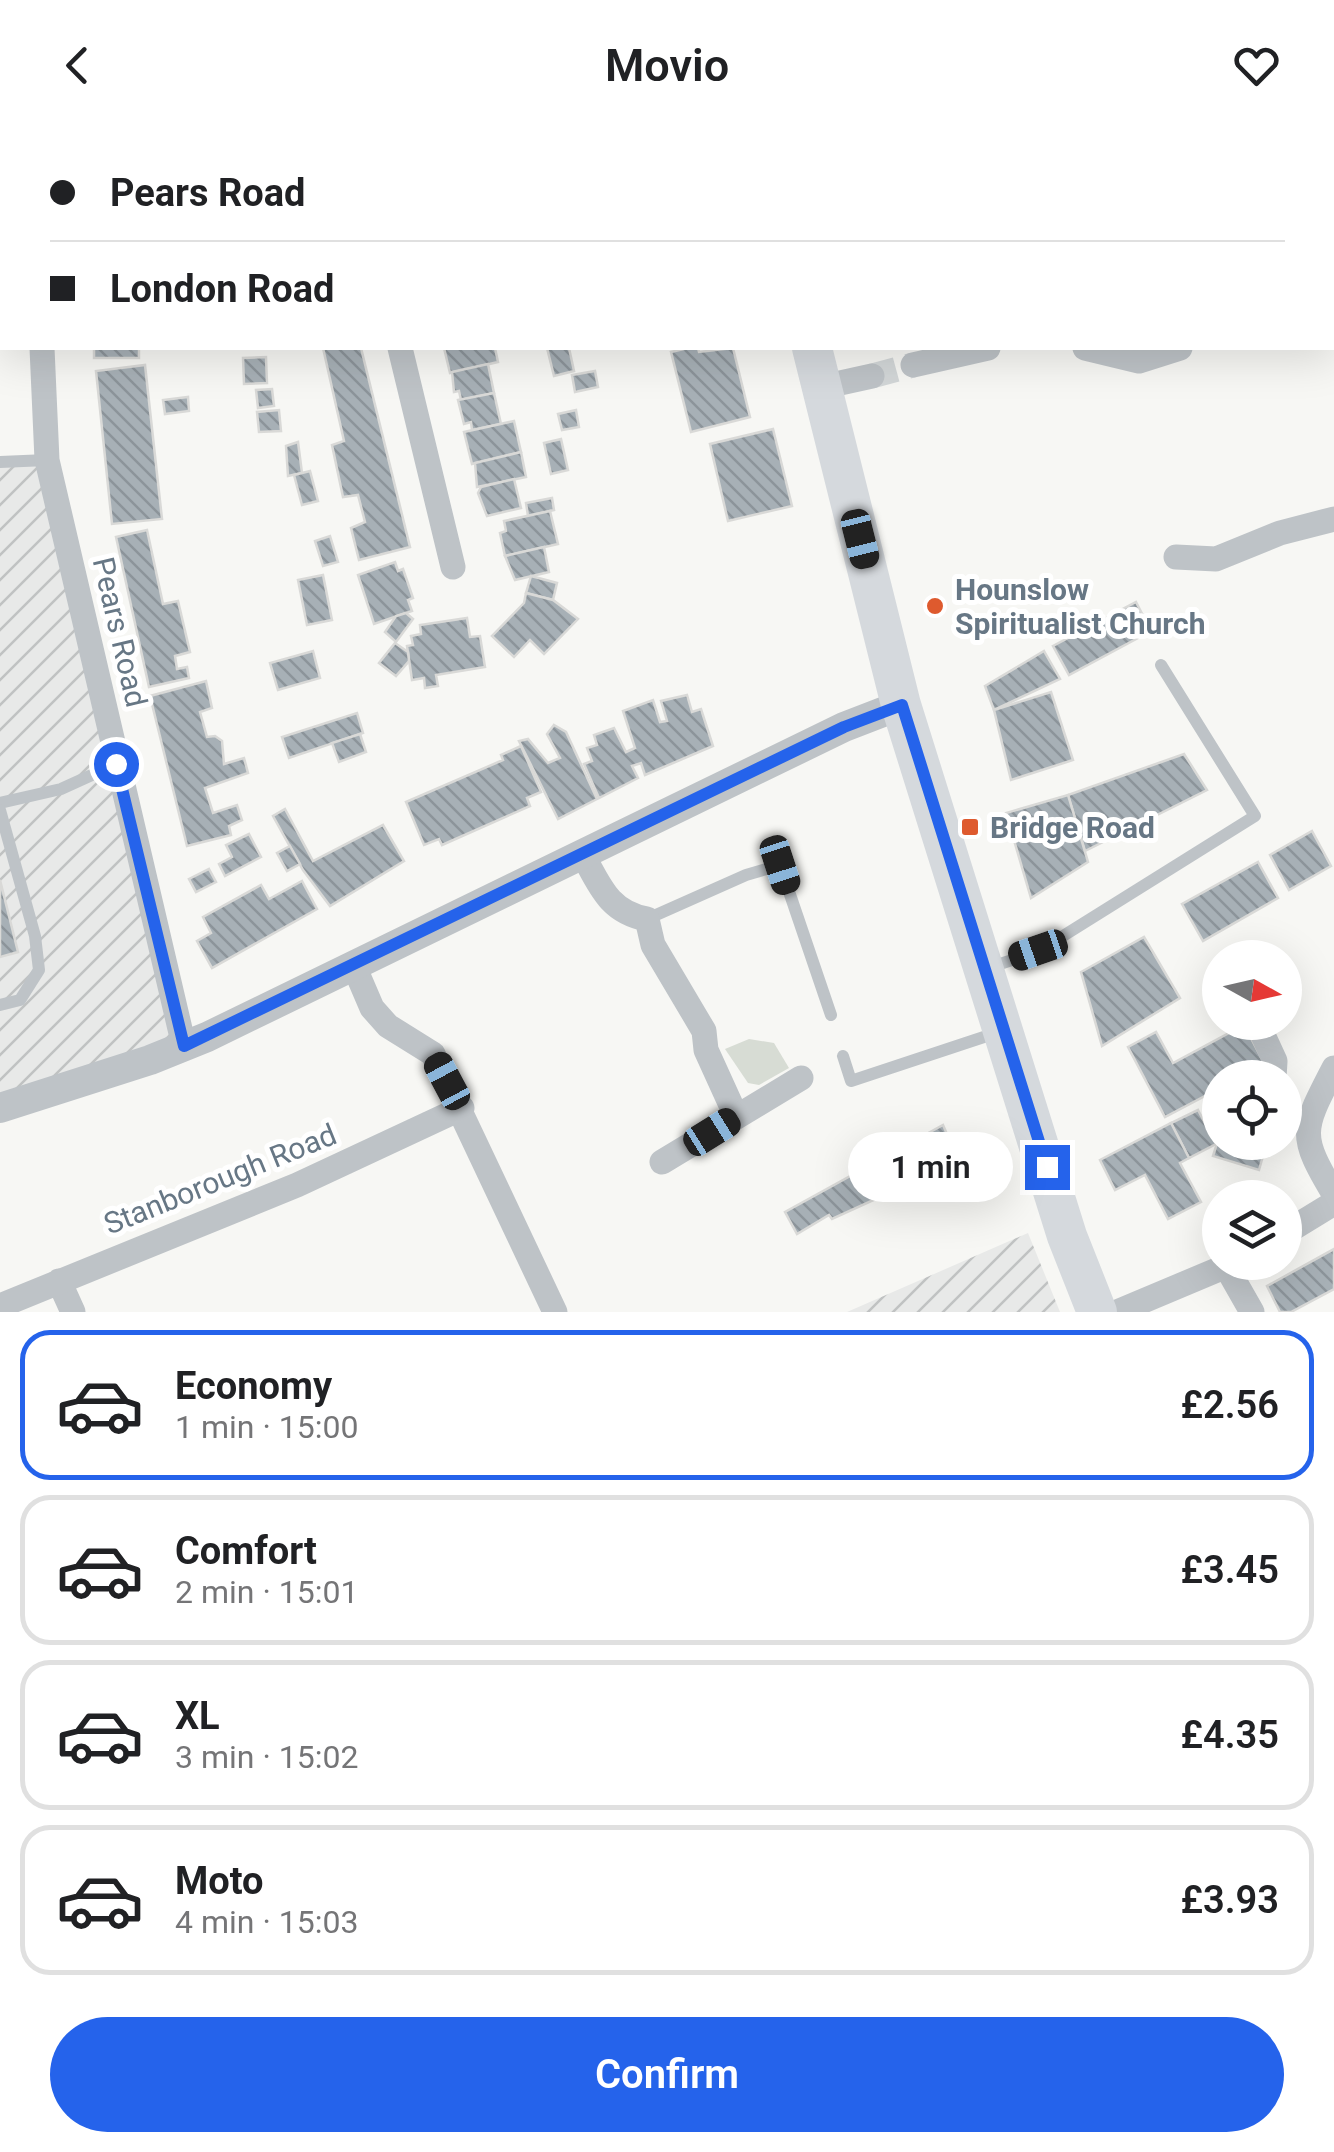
<!DOCTYPE html>
<html lang="en">
<head>
<meta charset="utf-8">
<style>
  :root { --surface:#fff; --page:#f2f2f2; --text:#202124; --muted:#757577; --line:#e0e0e0; --accent:#2563eb }
  body { margin:0; font-family:Roboto,sans-serif; background:var(--page); color:var(--text); height:100vh; display:flex; flex-direction:column; font-size:38px; white-space:nowrap }
  * { box-sizing:border-box; margin:0 }
  p { font-size:32px; color:var(--muted) }
  .icon { flex:none; width:55px; height:55px; fill:none; stroke:currentColor; stroke-width:2; stroke-linecap:round; stroke-linejoin:round }
  .map { position:relative; height:1182px; overflow:hidden }
  .panel { display:flex; flex-direction:column; background:var(--surface); flex:1 }
  .panel>* { flex:none }
  .banner { position:absolute; left:0px; top:0px; width:1335px; height:220px; box-shadow:0 10px 40px #0002; display:grid; align-content:center; height:220px; padding:0 50px; background:var(--surface) }
  .needle { width:65px; rotate:98deg }
  .buttons { position:absolute; left:1202px; top:810px; display:grid; gap:20px }
  .buttons a { display:grid; place-items:center; width:100px; height:100px; border-radius:50%; background:var(--surface); box-shadow:0 10px 40px #0002; font-size:50px }
  .end { position:absolute; width:45px; height:45px; margin:-22px; border:12px solid #2563eb; background:#fff; box-shadow:0 0 0 5px #fff }
  .from { border-radius:50% }
  .bubble { position:absolute; height:70px; border-radius:35px; background:var(--surface); box-shadow:0 10px 40px #0002; font-size:32px; font-weight:600; line-height:70px; text-align:center }
  .car { position:absolute; width:30px; height:60px; margin:-30px -15px; border-radius:12px; box-shadow:0 0 8px 2px #0007; background:linear-gradient(#222 24%,#8ab4d8 0 40%,#222 0 76%,#8ab4d8 0 86%,#222 0) }
  .banner b { display:flex; align-items:center; gap:35px; height:95px; font-size:38px }
  .banner b+b { border-top:2px solid var(--line) }
  .banner i { width:25px; height:25px; background:var(--text) }
  ul { padding:18px 0 0; list-style:none }
  li { display:flex; align-items:center; gap:30px; height:150px; margin:0 20px 15px; padding:0 30px; border:5px solid var(--line); border-radius:30px }
  li div { flex:1 }
  li b { display:block; font-size:38px }
  li em { font-style:normal; font-weight:600 }
  li.on { border-color:var(--accent) }
  li>.icon { width:90px; height:90px; stroke-width:1.5 }
  .action { display:flex; gap:20px; margin-top:auto; padding:20px 50px }
  .action a { flex:1; height:115px; border-radius:60px; background:var(--accent); color:#fff; font-size:40px; font-weight:600; line-height:115px; text-align:center }
  header { display:flex; justify-content:space-between; align-items:center; height:130px; padding:0 50px; background:var(--surface); font-size:45px; font-weight:600 }
  .map>svg:first-child { display:block }
  .industrial { fill:url(#industrial-furrows) }
  .park { fill:#d7dcd4 }
  .building { fill:url(#building-back-hatch); stroke:#d9d9d7; stroke-width:2.5 }
  .lines { fill:none; stroke-linecap:round; stroke-linejoin:round }
  .minor-tunnel { stroke:#d3d7d8; stroke-width:25; stroke-dasharray:25 12; stroke-linecap:butt }
  .service { stroke:#bec3c7; stroke-width:12 }
  .minor { stroke:#bec3c7; stroke-width:25 }
  .tertiary { stroke:#bec3c7; stroke-width:30 }
  .primary { stroke:#d5d9dd; stroke-width:40 }
  .route { stroke:#2563eb; stroke-width:12 }
  .poi-dot { fill:#de5a2e; stroke:#fff; stroke-width:4 }
  .labels { text-anchor:middle; dominant-baseline:central; stroke-width:10; stroke-linejoin:round; paint-order:stroke }
  .poi-label { font-size:30px; font-weight:bold; fill:#677785; stroke:#fff; text-anchor:start }
  .street-label { font-size:30px; fill:#677785; stroke:#fff }
</style>
</head>
<body>
<header><svg class="icon" aria-label="back" viewBox="0 0 24 24"><path d="M15 5l-7 7 7 7"/></svg>Movio<svg class="icon" aria-label="heart" viewBox="0 0 24 24"><path d="M12 20l-8-8c-3-5 5-10 8-4 3-6 11-1 8 4z"/></svg></header>
<div class="map">
<svg width="1334" height="1182" viewBox="0 0 1334 1182">
  <defs>
    <pattern id="industrial-furrows" width="10" height="10" patternUnits="userSpaceOnUse" patternTransform="scale(2.5)"><rect width="10" height="10" fill="#e8e9e8"/><path d="M-1 1l2-2M0 10L10 0M9 11l2-2" fill="none" stroke="#c0c2c2"/></pattern>
    <pattern id="building-back-hatch" width="6" height="6" patternUnits="userSpaceOnUse" patternTransform="scale(2.5)"><rect width="6" height="6" fill="#a7b0b6"/><path d="M-1 5l2 2M0 0l6 6M5-1l2 2" fill="none" stroke="#8c949a"/></pattern>
  </defs>
  <rect width="100%" height="100%" fill="#f7f7f4"/>
  <g class="industrial">
    <path d="M47,330L184,916L0,978V332Z"/>
    <path d="M1028,1103L1060,1182H847Z"/>
  </g>
  <path class="park" d="M749,909L774,913L789,938L759,955L748,953L725,919Z"/>
  <g class="building">
    <path d="M820,0H926L927,2H820Z"/>
    <rect x="94" y="218" width="45" height="10"/>
    <path d="M323,218H361L410,417L359,430L351,398L365,392L358,365L343,367L332,315L344,311Z"/>
    <path d="M444,218H495L498,232L450,243Z"/>
    <path d="M547,218H569L574,241L554,246Z"/>
    <path d="M688,218H698L699,222L733,218L750,287L691,302L671,222Z"/>
    <path d="M266,227L267,253L244,254L243,228Z"/>
    <path d="M488,234L494,263L461,270L459,261L454,262L452,242Z"/>
    <path d="M145,235L162,389L112,394L96,241Z"/>
    <path d="M595,241L598,257L575,262L572,245Z"/>
    <path d="M272,259L274,276L258,278L256,260Z"/>
    <path d="M494,263L501,294L472,300L471,292L464,294L458,270Z"/>
    <path d="M188,267L189,281L165,284L163,270Z"/>
    <path d="M279,280L281,301L259,302L257,282Z"/>
    <path d="M576,280L579,297L562,300L558,284Z"/>
    <path d="M514,291L521,322L472,334L464,302Z"/>
    <path d="M773,299L792,376L728,391L710,314Z"/>
    <path d="M561,309L568,340L551,344L544,313Z"/>
    <path d="M298,312L302,343L288,346L286,316Z"/>
    <path d="M521,322L526,347L477,357L475,333Z"/>
    <path d="M310,341L318,371L302,375L294,345Z"/>
    <path d="M514,349L521,378L487,386L478,363L481,357Z"/>
    <path d="M552,368L554,380L528,386L526,373Z"/>
    <path d="M550,381L558,414L505,426L500,403L506,401L504,391Z"/>
    <path d="M147,400L163,474L178,471L190,522L175,526L177,539L187,537L189,548L149,557L116,407Z"/>
    <path d="M330,406L338,432L323,436L315,411Z"/>
    <path d="M544,417L549,442L515,450L505,426Z"/>
    <path d="M395,432L398,441L403,439L413,468L408,470L412,481L374,494L358,445Z"/>
    <path d="M323,445L332,490L307,495L298,450Z"/>
    <path d="M531,446L557,453L553,470L526,463Z"/>
    <path d="M526,463L553,470L578,489L544,524L530,510L514,527L492,506L524,473Z"/>
    <path d="M1136,472L1151,501L1069,545L1053,516Z"/>
    <path d="M406,483L413,489L396,512L385,502L396,486Z"/>
    <path d="M467,488L470,507L480,506L485,537L436,545L438,556L425,558L424,548L412,550L407,516L413,515L411,506L421,504L420,495Z"/>
    <path d="M395,513L408,522L409,531L396,546L379,533Z"/>
    <path d="M313,521L320,548L278,560L270,533Z"/>
    <path d="M1044,521L1060,549L994,580L985,556Z"/>
    <path d="M206,551L212,578L200,582L207,607L215,606L222,611L224,634L244,628L248,643L205,658L213,683L237,675L242,690L229,696L231,705L187,716L150,566Z"/>
    <path d="M1051,562L1073,630L1011,650L994,580Z"/>
    <path d="M687,565L692,582L701,579L713,616L645,645L641,633L632,636L638,648L599,668L584,634L592,631L587,618L597,615L594,605L614,598L626,622L635,618L623,581L653,570L660,592L667,591L661,571Z"/>
    <path d="M357,583L363,603L289,628L282,607Z"/>
    <path d="M554,595L566,602L597,669L558,689L519,611L528,609L548,633L560,628L547,604Z"/>
    <path d="M360,604L366,622L339,632L332,613Z"/>
    <path d="M521,616L541,662L527,668L530,676L442,715L439,709L424,715L406,672L503,630L501,625Z"/>
    <path d="M1184,624L1207,660L1085,721L1068,665Z"/>
    <path d="M1068,665L1088,732L1031,768L1006,683Z"/>
    <path d="M285,679L313,731L383,695L404,731L330,776L303,740L273,686Z"/>
    <path d="M1312,701L1331,736L1289,760L1270,725Z"/>
    <path d="M249,704L261,727L225,746L219,734L232,727L226,715Z"/>
    <path d="M290,716L300,734L287,741L277,723Z"/>
    <path d="M1258,732L1278,768L1203,811L1182,774Z"/>
    <path d="M209,739L216,752L196,762L189,749Z"/>
    <path d="M0,750L18,822L0,827Z"/>
    <path d="M302,751L317,779L212,838L197,811L211,803L203,787L261,755L269,769Z"/>
    <path d="M1144,807L1180,868L1102,916L1081,842Z"/>
    <path d="M1244,895L1265,935L1241,948H1220V958L1165,987L1128,917L1156,902L1173,933Z"/>
    <path d="M1198,980L1216,1014L1189,1028L1171,993Z"/>
    <path d="M1171,993L1189,1028L1180,1033L1201,1072L1168,1089L1145,1045L1115,1060L1100,1030Z"/>
    <path d="M943,995L967,1050L936,1065L932,1057L918,1063L913,1052L832,1089L829,1085L797,1104L785,1082Z"/>
    <path d="M1220,1004V1012H1267L1259,1040L1213,1026Z"/>
    <path d="M1334,1119V1159L1291,1182H1280L1267,1156Z"/>
  </g>
  <g class="lines">
    <path class="minor-tunnel" d="M872,246L913,235"/>
    <g class="service">
      <path d="M0,332L47,330"/>
      <path d="M0,673L61,659L116,634"/>
      <path d="M0,680L35,806L39,840L20,870L0,875"/>
      <path d="M647,789L746,745L780,735L831,885"/>
      <path d="M988,838L1039,821L1255,686L1161,535"/>
      <path d="M843,926L851,951L999,902"/>
    </g>
    <g class="minor">
      <path d="M1164,0L1165,2"/>
      <path d="M53,2L54,0"/>
      <path d="M42,218L47,330L184,916"/>
      <path d="M400,218L453,437"/>
      <path d="M1085,218L1139,231L1180,218"/>
      <path d="M913,235L988,218"/>
      <path d="M822,257L872,246"/>
      <path d="M1176,427L1216,429L1280,403L1334,389"/>
      <path d="M583,725C600,756 609,782 647,789L653,815L704,901L706,920L736,986"/>
      <path d="M354,836L372,878L388,896L433,924L555,1182"/>
      <path d="M1257,892L1275,931L1274,948"/>
      <path d="M1334,938C1302,1000 1298,1004 1334,1064"/>
      <path d="M662,1032L801,948"/>
      <path d="M1285,1103L1334,1073"/>
      <path d="M1227,1138L1252,1182"/>
      <path d="M59,1151L73,1182"/>
      <path d="M0,1176L297,1055L462,978"/>
      <path d="M1117,1182L1236,1132"/>
    </g>
    <path class="tertiary" d="M0,978L150,930L207,907L844,597L901,575"/>
    <g class="primary">
      <path d="M760,0V2"/>
      <path d="M812,218L901,575L1067,1106L1097,1182"/>
    </g>
  </g>
  <g class="lines">
    <path class="route" d="M116,634L184,916L844,597L902,575L1047,1037"/>
  </g>
  <g class="poi-dot">
    <circle cx="935" cy="476" r="10"/>
    <rect x="960" y="687" width="20" height="20" rx="5"/>
  </g>
  <g class="labels">
    <g class="poi-label">
      <text x="955" y="459">Hounslow<tspan x="955" dy="34">Spiritualist Church</tspan></text>
      <text x="990" y="697">Bridge Road</text>
    </g>
    <g class="street-label">
      <text transform="translate(120 502) rotate(77)">Pears Road</text>
      <text transform="translate(220 1049) rotate(-22)">Stanborough Road</text>
    </g>
  </g>
</svg>
<div class="buttons">
<a><svg class="needle" viewBox="-14 -14 28 28"><path d="M0-13l5 13h-10z" fill="#e53935"/><path d="M0 13l5-13h-10z" fill="#757577"/></svg></a>
<a><svg class="icon" aria-label="locate" viewBox="0 0 24 24"><circle cx="12" cy="12" r="6"/><path d="M12 2v4M12 18v4M2 12h4M18 12h4"/></svg></a>
<a><svg class="icon" aria-label="layers" viewBox="0 0 24 24"><path d="M12 4l9 5-9 5-9-5zM3 14l9 5 9-5"/></svg></a>
</div>
<i class="end from" style="left:116px;top:634px"></i>
<i class="end" style="left:1047px;top:1037px"></i>
<div class="bubble" style="left:848px;top:1002px;width:165px">1 min</div>
<i class="car" style="left:860px;top:409px;rotate:166deg"></i>
<i class="car" style="left:780px;top:735px;rotate:162deg"></i>
<i class="car" style="left:1038px;top:820px;rotate:251deg"></i>
<i class="car" style="left:447px;top:951px;rotate:332deg"></i>
<i class="car" style="left:712px;top:1002px;rotate:58deg"></i>
<div class="banner">
<b><i class="from"></i>Pears Road</b>
<b><i></i>London Road</b>
</div>
</div>
<section class="panel">
<ul>
<li class="on"><svg class="icon" aria-label="car" viewBox="0 0 24 24"><path d="M5 17H2v-5l4-1 3-4h7l3 4 3 1v5h-3M9 17h6M6 11h13"/><circle cx="7" cy="17" r="2"/><circle cx="17" cy="17" r="2"/></svg><div><b>Economy</b><p>1 min · 15:00</p></div><em>£2.56</em></li>
<li><svg class="icon" aria-label="car" viewBox="0 0 24 24"><path d="M5 17H2v-5l4-1 3-4h7l3 4 3 1v5h-3M9 17h6M6 11h13"/><circle cx="7" cy="17" r="2"/><circle cx="17" cy="17" r="2"/></svg><div><b>Comfort</b><p>2 min · 15:01</p></div><em>£3.45</em></li>
<li><svg class="icon" aria-label="car" viewBox="0 0 24 24"><path d="M5 17H2v-5l4-1 3-4h7l3 4 3 1v5h-3M9 17h6M6 11h13"/><circle cx="7" cy="17" r="2"/><circle cx="17" cy="17" r="2"/></svg><div><b>XL</b><p>3 min · 15:02</p></div><em>£4.35</em></li>
<li><svg class="icon" aria-label="car" viewBox="0 0 24 24"><path d="M5 17H2v-5l4-1 3-4h7l3 4 3 1v5h-3M9 17h6M6 11h13"/><circle cx="7" cy="17" r="2"/><circle cx="17" cy="17" r="2"/></svg><div><b>Moto</b><p>4 min · 15:03</p></div><em>£3.93</em></li>
</ul>
<div class="action"><a>Confirm</a></div>
</section>
</body>
</html>
